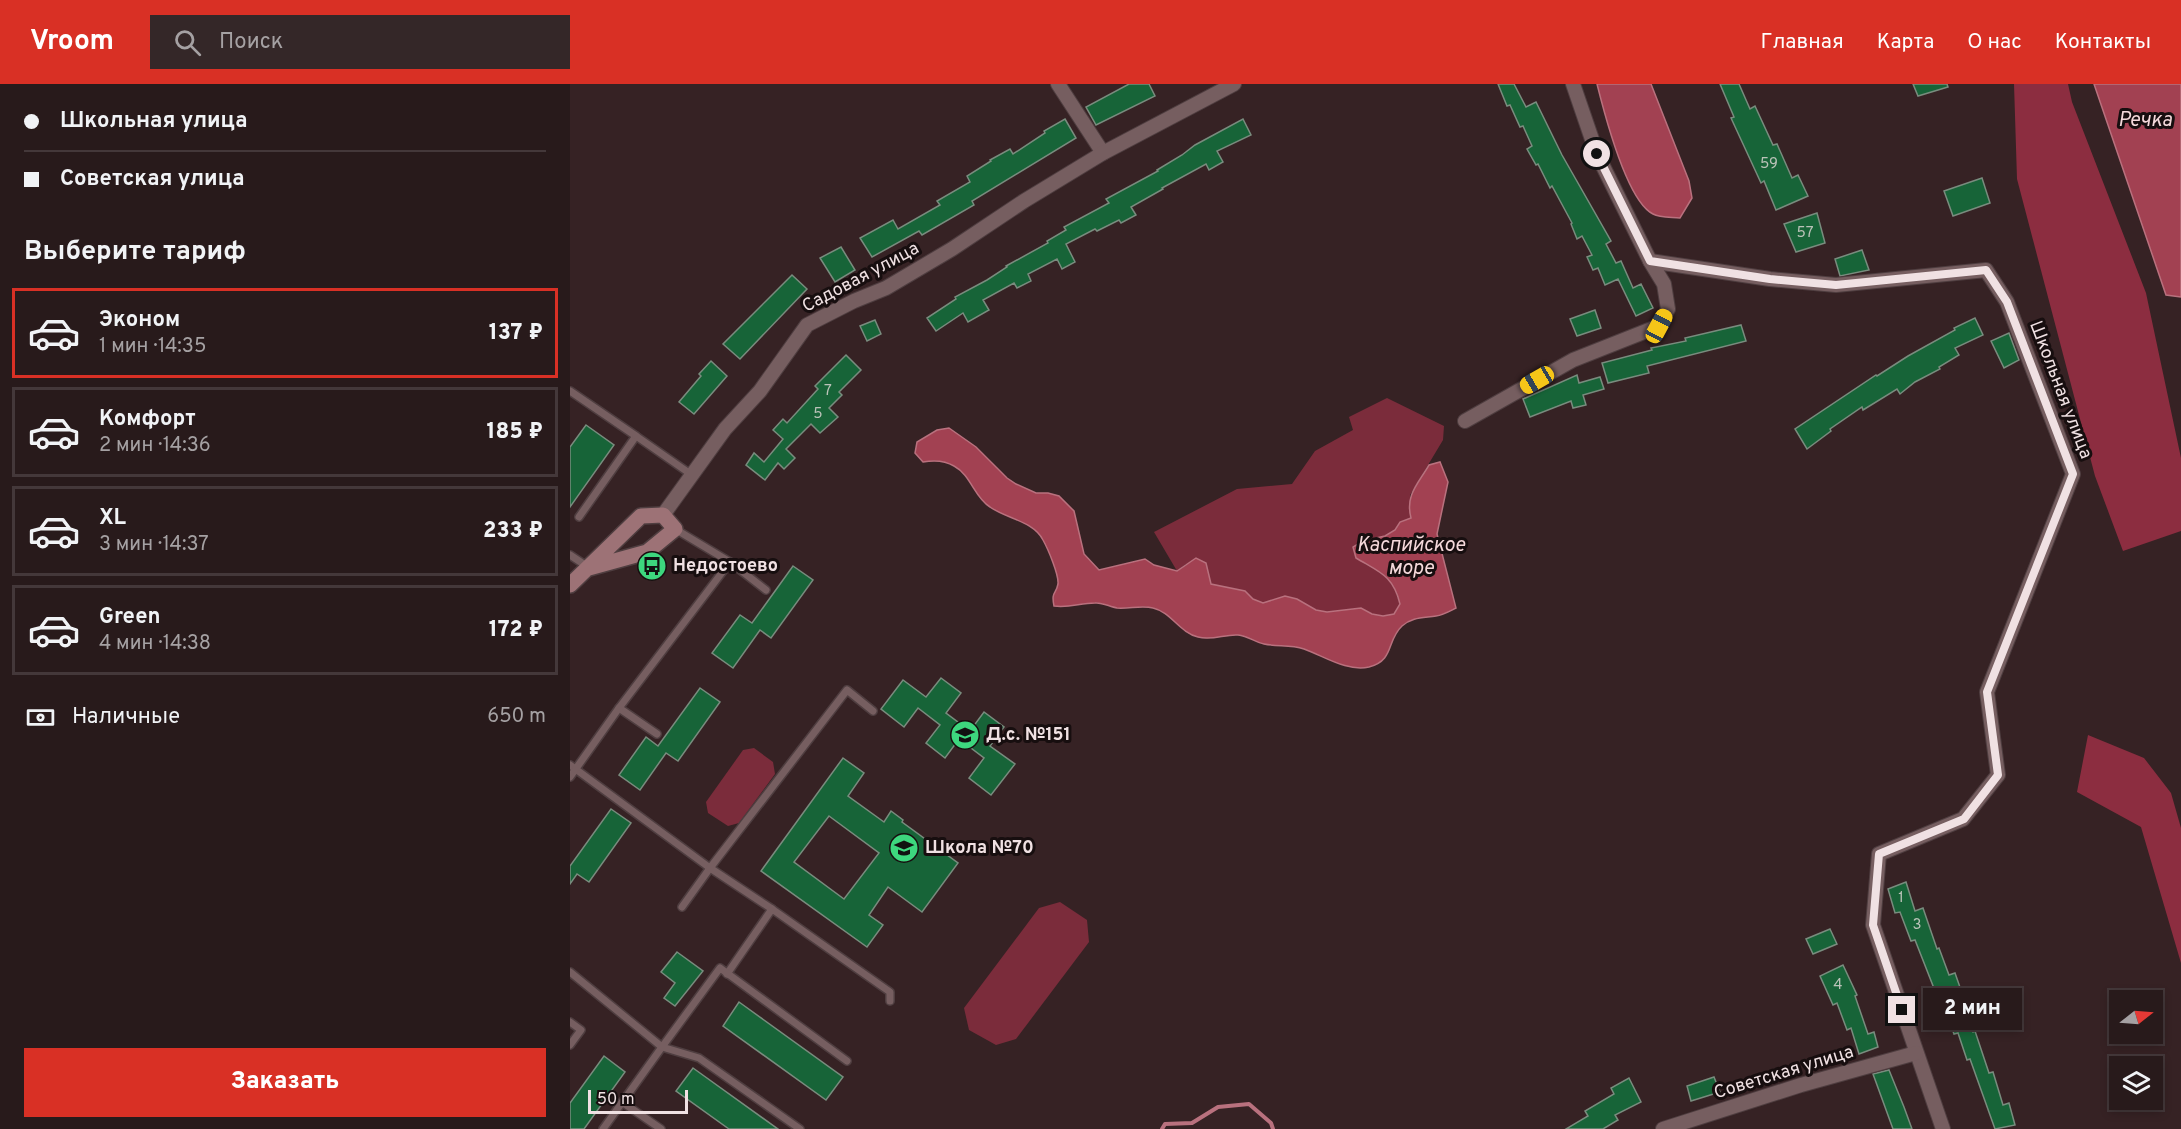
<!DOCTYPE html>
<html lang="ru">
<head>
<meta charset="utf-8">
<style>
  :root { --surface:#281a1b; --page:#342728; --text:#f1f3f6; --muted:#a5a1a3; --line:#44383a; --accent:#d93025 }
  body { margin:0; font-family:Overpass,sans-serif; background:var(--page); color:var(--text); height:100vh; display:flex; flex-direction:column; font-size:22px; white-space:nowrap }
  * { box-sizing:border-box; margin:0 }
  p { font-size:20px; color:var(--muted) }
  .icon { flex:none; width:33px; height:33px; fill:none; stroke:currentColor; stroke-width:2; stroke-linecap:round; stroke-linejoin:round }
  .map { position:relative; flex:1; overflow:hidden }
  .details { display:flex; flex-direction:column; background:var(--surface); width:570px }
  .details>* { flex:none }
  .guide { display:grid; align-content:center; height:132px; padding:0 24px; background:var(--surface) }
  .needle { width:39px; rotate:73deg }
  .fabs { position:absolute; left:1539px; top:906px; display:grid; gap:12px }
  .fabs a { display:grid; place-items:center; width:54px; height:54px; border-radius:0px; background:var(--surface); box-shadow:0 3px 9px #0003,0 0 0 2px var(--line); font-size:30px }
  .scale { position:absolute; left:18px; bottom:15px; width:100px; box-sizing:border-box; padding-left:6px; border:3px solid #f0e1e3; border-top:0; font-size:16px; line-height:21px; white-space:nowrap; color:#f0e1e3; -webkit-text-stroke:4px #170e0f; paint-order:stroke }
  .end { position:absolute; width:27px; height:27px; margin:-14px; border:8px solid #f0e1e3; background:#111; box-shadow:0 0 0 3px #111 }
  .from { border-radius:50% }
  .bubble { position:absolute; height:42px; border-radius:0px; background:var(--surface); box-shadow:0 3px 9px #0003,0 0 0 2px var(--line); font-size:20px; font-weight:800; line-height:42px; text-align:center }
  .car { position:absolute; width:18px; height:36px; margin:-18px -9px; border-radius:8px; box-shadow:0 0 4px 2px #0007; background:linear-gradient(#f5c518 24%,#345 0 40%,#f5c518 0 76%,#345 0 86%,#f5c518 0) }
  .guide b { display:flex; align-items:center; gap:21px; height:57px; font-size:22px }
  .guide b+b { border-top:2px solid var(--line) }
  .guide i { width:15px; height:15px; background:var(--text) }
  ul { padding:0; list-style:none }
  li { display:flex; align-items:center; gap:18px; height:90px; margin:0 12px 9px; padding:0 12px; border:3px solid var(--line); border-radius:0px }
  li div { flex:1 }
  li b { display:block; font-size:22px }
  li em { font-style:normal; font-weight:800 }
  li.selected { border-color:var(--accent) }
  li>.icon { width:54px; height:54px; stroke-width:1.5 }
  h2 { padding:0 24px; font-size:27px; line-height:72px }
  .pay { display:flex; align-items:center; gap:15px; height:66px; padding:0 24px; font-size:22px }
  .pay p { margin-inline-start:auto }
  .primary-button { display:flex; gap:12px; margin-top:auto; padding:12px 24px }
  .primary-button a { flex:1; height:69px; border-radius:0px; background:var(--accent); color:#fff; font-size:24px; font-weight:800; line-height:69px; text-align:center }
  header { display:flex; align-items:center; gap:36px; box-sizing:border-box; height:84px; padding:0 30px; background:var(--accent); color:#fff }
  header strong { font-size:28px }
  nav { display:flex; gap:33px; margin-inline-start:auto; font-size:21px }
  .search { width:420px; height:54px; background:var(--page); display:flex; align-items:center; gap:15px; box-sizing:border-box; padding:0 21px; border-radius:0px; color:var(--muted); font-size:22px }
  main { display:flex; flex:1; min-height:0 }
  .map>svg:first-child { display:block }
  .green { fill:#7b2c3b }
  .forest { fill:#8c2d40 }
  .water { fill:#a24152; stroke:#b9717e; stroke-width:1.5 }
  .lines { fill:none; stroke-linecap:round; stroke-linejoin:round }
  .stream { stroke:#b9717e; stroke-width:4 }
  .building { fill:#176438; stroke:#798c7e; stroke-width:1.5; fill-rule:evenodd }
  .lane-casing { stroke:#4f3e40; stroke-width:10 }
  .street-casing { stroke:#4f3e40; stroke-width:16 }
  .secondary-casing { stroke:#4f3e40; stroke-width:18 }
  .lane { stroke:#765e60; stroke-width:7 }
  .street { stroke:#765e60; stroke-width:14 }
  .secondary { stroke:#9d7276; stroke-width:15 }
  .route { stroke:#f0e1e3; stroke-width:8 }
  .labels { text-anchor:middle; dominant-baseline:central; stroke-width:6; stroke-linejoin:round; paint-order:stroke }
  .number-label { font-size:15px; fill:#bac2b8 }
  .street-label { font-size:18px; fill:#f0e1e3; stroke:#170e0f }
  .poi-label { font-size:18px; font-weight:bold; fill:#f0e1e3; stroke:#170e0f; text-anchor:start }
  .water-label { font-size:20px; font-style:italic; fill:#f5d9db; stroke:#170e0f }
</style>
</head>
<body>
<header>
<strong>Vroom</strong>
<div class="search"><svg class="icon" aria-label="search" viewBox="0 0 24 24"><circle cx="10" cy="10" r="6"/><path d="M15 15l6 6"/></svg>Поиск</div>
<nav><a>Главная</a><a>Карта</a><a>О нас</a><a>Контакты</a></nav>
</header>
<main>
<section class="details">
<div class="guide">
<b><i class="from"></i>Школьная улица</b>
<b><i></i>Советская улица</b>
</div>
<h2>Выберите тариф</h2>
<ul>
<li class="selected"><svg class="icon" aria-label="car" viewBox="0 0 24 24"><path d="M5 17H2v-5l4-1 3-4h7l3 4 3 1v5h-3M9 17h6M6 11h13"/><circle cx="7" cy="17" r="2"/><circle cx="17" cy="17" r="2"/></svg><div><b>Эконом</b><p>1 мин · 14:35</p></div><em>137 ₽</em></li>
<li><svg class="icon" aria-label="car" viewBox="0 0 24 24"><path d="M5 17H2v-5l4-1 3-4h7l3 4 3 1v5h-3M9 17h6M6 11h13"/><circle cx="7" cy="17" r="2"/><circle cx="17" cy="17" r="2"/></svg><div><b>Комфорт</b><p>2 мин · 14:36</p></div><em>185 ₽</em></li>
<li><svg class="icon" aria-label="car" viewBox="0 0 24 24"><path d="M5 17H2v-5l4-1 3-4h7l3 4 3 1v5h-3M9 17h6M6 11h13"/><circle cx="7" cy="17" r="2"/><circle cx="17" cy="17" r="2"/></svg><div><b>XL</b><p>3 мин · 14:37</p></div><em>233 ₽</em></li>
<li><svg class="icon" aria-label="car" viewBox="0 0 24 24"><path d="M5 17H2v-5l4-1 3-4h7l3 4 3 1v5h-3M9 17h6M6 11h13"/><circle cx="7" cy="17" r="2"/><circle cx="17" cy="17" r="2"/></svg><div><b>Green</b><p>4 мин · 14:38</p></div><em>172 ₽</em></li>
</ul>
<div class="pay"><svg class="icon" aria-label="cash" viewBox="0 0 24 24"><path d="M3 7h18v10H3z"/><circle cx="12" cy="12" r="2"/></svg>Наличные<p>650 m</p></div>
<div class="primary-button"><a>Заказать</a></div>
</section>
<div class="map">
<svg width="1611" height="1045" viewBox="0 0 1611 1045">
  <rect width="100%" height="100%" fill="#362224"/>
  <g class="green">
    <path d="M817,314L874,342L873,356L840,411L841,434L830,438L825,446L815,452L793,457L783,463L795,480L805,484L822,498L830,520L824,530L813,532L802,530L791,524L757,528L746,526L727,515L716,512L693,519L683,515L675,507L641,500L636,479L616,480L607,487L584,448L667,405L722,400L745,367L783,346L779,333Z"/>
    <path d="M184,664L203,678L205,690L169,739L158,742L138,729L136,718L173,666Z"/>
    <path d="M490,818L517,836L519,858L446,955L426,961L399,946L394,924L469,824Z"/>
  </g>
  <g class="forest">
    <path d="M1444,0H1498L1502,18L1576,209L1611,374V447L1553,467L1525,392L1447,95Z"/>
    <path d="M1518,651L1574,674L1601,709L1611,744V879L1571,743L1507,708Z"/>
  </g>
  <g class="water">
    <path d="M1027,0H1081L1119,97L1122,114L1110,134C1102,133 1090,134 1083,130C1057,117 1034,28 1027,0Z"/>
    <path d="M1524,0H1611V213L1596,211Z"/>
    <path d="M379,344L406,363L437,394L446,400L466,409H478L489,412L504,427L514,470L529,486L575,475L584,481L607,487L626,474L636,479L641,500L675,507L683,515L693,519L715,512L727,515L746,526L757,528L791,524L802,530L813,532L824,530L830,520C823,491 809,488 786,474L783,463L793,457L815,452L825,446L830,438L841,434C835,411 848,400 859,381L870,378L878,398L867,450L886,524C880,527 873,531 866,532C853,534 842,533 832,542C816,557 825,576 799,583C777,588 754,572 734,565C720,560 708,563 694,560C685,558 678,552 668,551C655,550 642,557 628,553C610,549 601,528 583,524C572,521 559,525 547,524C540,523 532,518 525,519C510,519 500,524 484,522C481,507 486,511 488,500C489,491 478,465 473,456C463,437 437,435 420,423C404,413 401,391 384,382C374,376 364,376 353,378L345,369L347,358L367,346Z"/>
  </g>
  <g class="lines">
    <path class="stream" d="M592,1045L595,1040L622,1039L648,1023L679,1020L701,1039L703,1045"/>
  </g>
  <g class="building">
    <path d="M559,0H579L585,12L526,41L516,23Z"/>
    <path d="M928,0H944L956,23L966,18L992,71L1041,157L1036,160L1046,179L1051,177L1063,204L1071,200L1083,224L1066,232L1048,195L1035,201L1028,184L1023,186L1017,173L1022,171L1012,152L1007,155L1001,140L1002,139L982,102L980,104L968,80L966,81L957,65L962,62L953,42L950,43L940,21L937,22Z"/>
    <path d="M1150,0H1169L1180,25L1185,22L1203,61L1207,60L1222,94L1228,91L1238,112L1206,126L1194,97L1191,99L1161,34L1164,33Z"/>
    <path d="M1343,0H1377L1378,3L1348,12Z"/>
    <path d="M495,35L506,54L402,117L404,121L352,151L349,147L302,173L290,154L323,136L328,145L370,121L367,117L400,98L397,92L421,77L420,76L440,65L443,70L475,49L474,47Z"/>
    <path d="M673,35L681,51L647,67L653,78L639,86L636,80L592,104L593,105L561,123L566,131L551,139L549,136L527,147L525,145L496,160L505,178L492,185L487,175L458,190L461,197L447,204L444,199L413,216L419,226L398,238L393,229L366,247L357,234L386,215L385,213L417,196L437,183L436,182L478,159L477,157L496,146L494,143L539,119L536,115L588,87L587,86L612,71L625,61Z"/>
    <path d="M1412,94L1420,119L1383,132L1374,107Z"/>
    <path d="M1247,129L1255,159L1226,168L1214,140Z"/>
    <path d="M271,163L285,186L265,198L250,174Z"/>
    <path d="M1292,166L1299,186L1270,192L1265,175Z"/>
    <path d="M222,191L237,205L170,275L153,260Z"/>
    <path d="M1025,226L1031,244L1007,252L1000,235Z"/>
    <path d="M1405,234L1413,251L1385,264L1389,271L1369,283L1370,285L1345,298L1330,310L1327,305L1293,326L1292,323L1260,345L1261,347L1237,365L1225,345L1306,291L1307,292L1338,272L1385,246L1384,244Z"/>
    <path d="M305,236L311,250L297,257L290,242Z"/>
    <path d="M1171,241L1176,257L1077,282L1079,289L1038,299L1032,279L1082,266L1081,264L1116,257L1115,254Z"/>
    <path d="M1439,249L1449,276L1434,284L1421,257Z"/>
    <path d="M276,271L291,286L269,308L272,311L259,324L268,333L250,349L241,340L216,365L225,374L214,385L208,379L195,396L176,381L184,369L194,378L213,355L203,346L213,335L217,339L248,305L245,302Z"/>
    <path d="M141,277L157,292L124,330L109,318L131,292L129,290Z"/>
    <path d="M1007,291L1009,299L1030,293L1034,305L1013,311L1016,321L1003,324L1001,317L960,333L953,315Z"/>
    <path d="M16,341L44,361L0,423V363Z"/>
    <path d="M223,482L243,496L201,554L190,546L163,584L142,569L170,531L182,539Z"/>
    <path d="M371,594L391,609L376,629L400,647L414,628L434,643L420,662L445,680L421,711L399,694L414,674L389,655L375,674L356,659L370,641L348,624L334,643L311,625L333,596L356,613Z"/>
    <path d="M130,604L150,618L108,677L96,669L70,706L49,691L76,653L88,662Z"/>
    <path d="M273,674L294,689L278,712L314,738L321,727L333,736L332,738L388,779L352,828L318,803L299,831L313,841L297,863L191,787ZM259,732L309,769L274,815L224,778Z"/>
    <path d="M41,725L61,739L19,798L7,790L0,800V782Z"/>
    <path d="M1336,798L1345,827L1353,824L1367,865L1369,864L1379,891L1385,889L1392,909L1389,910L1403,948L1405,947L1419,989L1423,988L1433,1021L1439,1019L1445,1041L1425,1045L1400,975L1397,976L1388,949L1384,950L1372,916L1369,917L1345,856L1341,857L1330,828L1325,829L1318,805Z"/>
    <path d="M1260,845L1267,860L1243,870L1236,855Z"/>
    <path d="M107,868L133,887L105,922L94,914L105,899L91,888Z"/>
    <path d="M1273,881L1287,911L1285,912L1298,950L1304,948L1308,963L1289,970L1281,944L1277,946L1267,919L1263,921L1250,892Z"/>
    <path d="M169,918L273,993L256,1016L153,942Z"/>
    <path d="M34,972L55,988L14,1045H0V1019Z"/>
    <path d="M123,984L208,1045H159L106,1007Z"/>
    <path d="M1319,986L1334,1023L1342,1045H1323L1303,990Z"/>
    <path d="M1144,993L1150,1008L1121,1017L1117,1002Z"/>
    <path d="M1059,994L1071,1018L1045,1031L1048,1036L1033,1045H996L1018,1032L1015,1027L1044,1010L1041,1004Z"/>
  </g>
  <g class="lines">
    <g class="lane-casing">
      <g id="lane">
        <path d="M0,307L66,352L9,433"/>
        <path d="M66,352L122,391"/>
        <path d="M105,445L160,478L196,506"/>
        <path d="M0,471L18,483"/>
        <path d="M49,624L87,650"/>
        <path d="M0,681L140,784L112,823"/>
        <path d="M0,693L49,624L160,478"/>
        <path d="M202,825L140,784L277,606L303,627"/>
        <path d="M0,888L92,963L33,1045"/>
        <path d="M157,890L202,825L320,908V917"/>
        <path d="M0,938L11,946L0,961"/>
        <path d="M52,1018L91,1045"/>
        <path d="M230,1045L129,974L92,963L150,884L277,977"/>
      </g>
    </g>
    <g class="street-casing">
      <g id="street">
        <path d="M488,0L533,69"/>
        <path d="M1080,177L1200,195L1266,201L1416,186L1437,218L1503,390L1417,608L1428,691L1393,735L1309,770L1303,841L1373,1045"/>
        <path d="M895,337L1003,276L1089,242L1098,225L1094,200L1080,177L1027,70L1003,0"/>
        <path d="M93,431L155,345L190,307L237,241L284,217L316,204L382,165L454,117L533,69L664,0"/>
        <path d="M1093,1045L1231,1001L1346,969"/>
      </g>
    </g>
    <g class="secondary-casing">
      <path id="secondary" d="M0,501L71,432L93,431L105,445L77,468L19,484"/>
    </g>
    <use href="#lane" class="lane"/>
    <use href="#street" class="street"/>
    <use href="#secondary" class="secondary"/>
  </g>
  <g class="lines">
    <path class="route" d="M1027,70L1080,177L1200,195L1266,201L1416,186L1437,218L1503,390L1417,608L1428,691L1394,735L1309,770L1303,841L1332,926"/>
  </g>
  <defs>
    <g id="bus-disc" transform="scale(1.5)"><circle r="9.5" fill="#3dd77e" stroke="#170e0f"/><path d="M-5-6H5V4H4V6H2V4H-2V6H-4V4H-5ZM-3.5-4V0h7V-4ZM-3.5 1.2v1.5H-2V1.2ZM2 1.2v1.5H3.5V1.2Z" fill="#111"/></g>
    <g id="school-disc" transform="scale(1.5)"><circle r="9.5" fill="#3dd77e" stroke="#170e0f"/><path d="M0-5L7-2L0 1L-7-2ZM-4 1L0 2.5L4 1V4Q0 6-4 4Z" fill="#111"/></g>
  </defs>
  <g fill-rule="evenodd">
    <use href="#bus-disc" x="82" y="482"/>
    <use href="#school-disc" x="395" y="651"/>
    <use href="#school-disc" x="334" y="764"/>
  </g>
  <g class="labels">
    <g class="number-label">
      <text x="1199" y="80">59</text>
      <text x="1235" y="149">57</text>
      <text x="258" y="307">7</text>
      <text x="248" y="330">5</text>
      <text x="1331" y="814">1</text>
      <text x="1347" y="841">3</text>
      <text x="1268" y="901">4</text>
    </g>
    <g class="street-label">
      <text transform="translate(291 194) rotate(-28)">Садовая улица</text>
      <text transform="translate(1490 306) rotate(69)">Школьная улица</text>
      <text transform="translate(1214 989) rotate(-17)">Советская улица</text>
    </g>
    <g class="poi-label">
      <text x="103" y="482">Недостоево</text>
      <text x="416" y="651">Д.с. №151</text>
      <text x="355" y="764">Школа №70</text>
    </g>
    <g class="water-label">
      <text x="1575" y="37">Речка</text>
      <text x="841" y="462">Каспийское<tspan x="841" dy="23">море</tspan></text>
    </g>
  </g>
</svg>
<div class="fabs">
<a><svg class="needle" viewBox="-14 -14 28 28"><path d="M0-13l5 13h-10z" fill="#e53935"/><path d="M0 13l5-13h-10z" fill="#a5a1a3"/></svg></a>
<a><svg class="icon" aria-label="layers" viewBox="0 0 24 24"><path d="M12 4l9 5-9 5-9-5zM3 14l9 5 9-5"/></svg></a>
</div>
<div class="scale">50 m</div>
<i class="end from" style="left:1027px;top:70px"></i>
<i class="end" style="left:1332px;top:926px"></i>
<div class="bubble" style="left:1353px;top:904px;width:99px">2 мин</div>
<i class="car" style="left:1089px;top:242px;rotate:28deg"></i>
<i class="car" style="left:967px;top:296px;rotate:240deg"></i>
</div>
</main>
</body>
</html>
